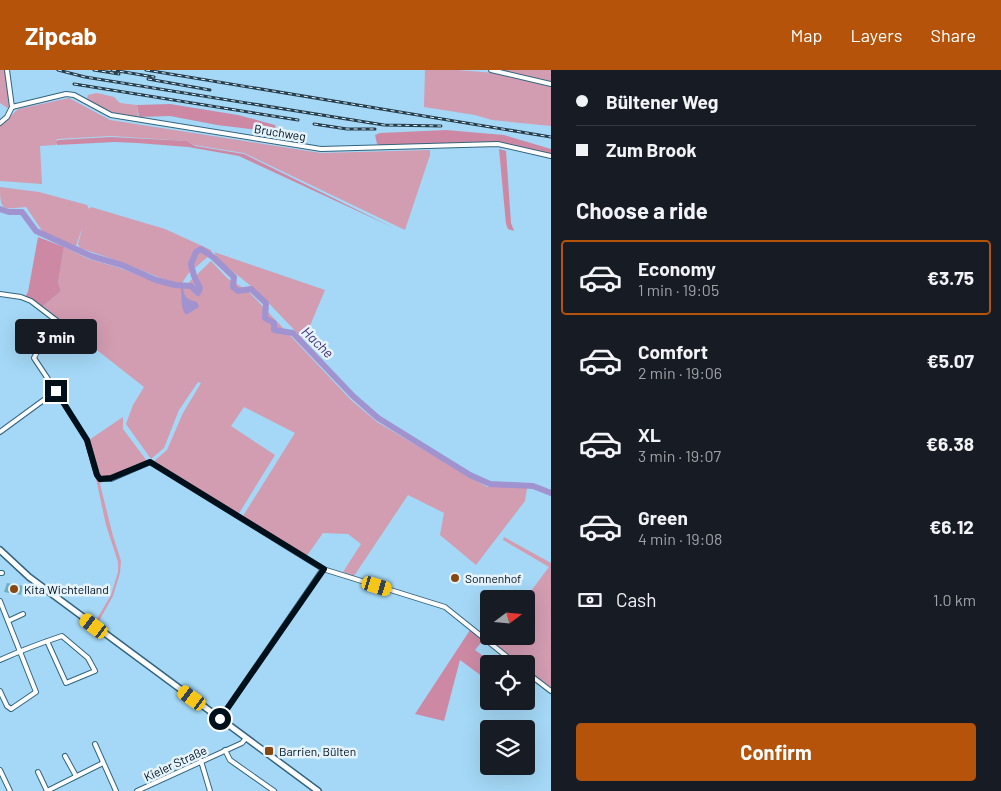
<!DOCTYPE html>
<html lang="en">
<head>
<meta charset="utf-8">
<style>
  :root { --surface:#171b24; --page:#242831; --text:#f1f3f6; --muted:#9ea1a6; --line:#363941; --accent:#b45309 }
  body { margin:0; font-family:Barlow,sans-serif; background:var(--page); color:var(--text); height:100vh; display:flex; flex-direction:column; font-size:19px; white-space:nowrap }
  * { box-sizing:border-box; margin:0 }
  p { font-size:16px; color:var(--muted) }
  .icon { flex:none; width:28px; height:28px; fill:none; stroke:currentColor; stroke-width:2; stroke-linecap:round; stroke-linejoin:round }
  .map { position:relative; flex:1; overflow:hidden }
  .drawer { display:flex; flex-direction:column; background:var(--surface); width:450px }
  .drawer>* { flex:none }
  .banner { display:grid; align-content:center; height:110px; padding:0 25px; background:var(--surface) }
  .needle { width:32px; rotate:74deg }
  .tools { position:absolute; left:480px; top:520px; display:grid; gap:10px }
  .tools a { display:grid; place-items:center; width:55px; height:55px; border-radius:5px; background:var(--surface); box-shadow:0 5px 20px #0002; font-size:25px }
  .end { position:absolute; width:22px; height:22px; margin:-11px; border:6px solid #00101b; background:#fff; box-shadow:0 0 0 2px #fff }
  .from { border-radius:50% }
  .bubble { position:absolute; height:35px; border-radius:5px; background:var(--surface); box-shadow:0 5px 20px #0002; font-size:16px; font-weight:700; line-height:35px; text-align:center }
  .car { position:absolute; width:15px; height:30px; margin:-15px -8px; border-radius:6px; box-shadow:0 0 4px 1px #0007; background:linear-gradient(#f5c518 24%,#345 0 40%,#f5c518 0 76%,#345 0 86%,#f5c518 0) }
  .banner b { display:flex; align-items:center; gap:18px; height:48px; font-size:19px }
  .banner b+b { border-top:1px solid var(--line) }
  .banner i { width:12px; height:12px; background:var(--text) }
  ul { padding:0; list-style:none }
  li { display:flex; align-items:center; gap:15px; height:75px; margin:0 10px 8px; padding:0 15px; border:2px solid transparent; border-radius:5px }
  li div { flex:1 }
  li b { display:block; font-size:19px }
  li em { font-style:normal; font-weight:700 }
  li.active { border-color:var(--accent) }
  li>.icon { width:45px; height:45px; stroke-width:1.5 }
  h2 { padding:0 25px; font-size:22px; line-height:60px }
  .pay { display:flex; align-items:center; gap:12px; height:55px; padding:0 25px; font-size:19px }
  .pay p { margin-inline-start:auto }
  .action { display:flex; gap:10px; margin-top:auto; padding:10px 25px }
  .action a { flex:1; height:58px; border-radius:5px; background:var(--accent); color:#fff; font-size:20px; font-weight:700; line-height:58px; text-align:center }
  header { display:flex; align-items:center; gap:30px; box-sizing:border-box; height:70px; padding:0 25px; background:var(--accent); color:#fff }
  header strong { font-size:24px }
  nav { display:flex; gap:28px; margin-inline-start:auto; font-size:18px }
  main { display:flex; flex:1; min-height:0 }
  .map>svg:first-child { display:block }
  .green { fill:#d29cb1 }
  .forest { fill:#cd89a4 }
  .water { fill:#a093d0 }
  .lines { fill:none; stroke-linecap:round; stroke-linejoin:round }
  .river { stroke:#a093d0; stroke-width:6 }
  .building { fill:#6fafbd }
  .street-casing { stroke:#32647e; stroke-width:6 }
  .secondary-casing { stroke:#32647e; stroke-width:8 }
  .street { stroke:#fff; stroke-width:4 }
  .secondary { stroke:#fff; stroke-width:5 }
  .rail-casing { stroke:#253e4d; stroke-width:3 }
  .rail { stroke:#e4f3fc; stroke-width:1; stroke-dasharray:4; stroke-linecap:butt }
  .route { stroke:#00101b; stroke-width:6 }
  .poi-dot { fill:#874711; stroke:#e4f3fc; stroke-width:2 }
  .labels { text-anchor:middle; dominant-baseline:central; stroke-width:5; stroke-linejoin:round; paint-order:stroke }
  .street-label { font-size:12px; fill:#00101b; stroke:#e4f3fc }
  .poi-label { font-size:12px; fill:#00101b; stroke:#e4f3fc; text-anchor:start }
  .water-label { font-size:14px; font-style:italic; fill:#452e77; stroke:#e4f3fc }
</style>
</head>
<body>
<header>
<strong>Zipcab</strong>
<nav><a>Map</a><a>Layers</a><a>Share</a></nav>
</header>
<main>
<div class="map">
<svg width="551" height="721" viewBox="0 0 551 721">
  <rect width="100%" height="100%" fill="#a4d8f6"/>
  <g class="green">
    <path d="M0,0H6L9,39L0,33Z"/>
    <path d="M425,0H457L495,3L551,17V56L492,50L475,45L424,37Z"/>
    <path d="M503,0H551V12L504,1Z"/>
    <path d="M97,23L114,27L120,33L137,35L138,47L108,42L87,30L88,25Z"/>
    <path d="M69,28L110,50L321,83L430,80V85L405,160L244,83L194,75L187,71L111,66L57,69L56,75L40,76L42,114L0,111V56L18,39Z"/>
    <path d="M0,117L39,122L87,135L89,139L91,137L165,159L211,180L212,183L188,204L182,213L175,214L124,193L80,178L78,174L83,156L76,176L43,162L26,137C3,139 0,142 0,117Z"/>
    <path d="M64,177L89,189L120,198L155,212L174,217H184L211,191L227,208L248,221L351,330L377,352L487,417L503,416L527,418L525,431L476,495L440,465L444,443L408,425L354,506L343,502L361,474L348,464L323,463L306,487L243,446L295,363L244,337L231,356L275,385L238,445L153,392L167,380L183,343L201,313L198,312L179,340L164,378L151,389L126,354L133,335L144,317L42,237L61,221L58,213Z"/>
    <path d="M214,182L325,220L304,270L258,222L219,190Z"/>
    <path d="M123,347V359L147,391L108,407H103L99,403L89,370Z"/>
    <path d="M95,404L102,412L100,414L113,466L121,491L120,503L113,526L99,551L97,549L111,525L118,502V492L106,455Z"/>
    <path d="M504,467L551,493V619L526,599V594H520L493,573L498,566H526L525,529L549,497L503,470Z"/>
  </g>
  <g class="forest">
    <path d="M170,34L238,45L275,55L276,60L275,62L217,55L170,46L139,47L137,35Z"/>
    <path d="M446,60L504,65L551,79V84L500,73L382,76L377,74L375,65L380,63Z"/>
    <path d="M111,67L187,71L195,76L244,84L394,158L239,86L188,77L137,73L115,72L57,75L56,72L58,70Z"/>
    <path d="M499,79L506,81L511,153L514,161L508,159L506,154Z"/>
    <path d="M38,167L64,177L58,213L61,221L42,237L25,227L28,222Z"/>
    <path d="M470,560L483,570L475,580L494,594H489V606L483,607L460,590L444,651L415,644Z"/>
  </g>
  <path class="water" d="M175,215H183C183,226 187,230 197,232L199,237L186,245C180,237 182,227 181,217Z"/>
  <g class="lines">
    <path class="river" d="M0,139L9,142H22L36,161L91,186L122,195L156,210L175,215L191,216L198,223L200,218L194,206L191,194L196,182L201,179L213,187L234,207L233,217L238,221L251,219L266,233L265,248L274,253V260L293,263L353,326L378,348L470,405L490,414L533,416L551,423"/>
  </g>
  <path class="building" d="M7,513L23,516L21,525L4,522Z"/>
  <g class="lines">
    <g class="street-casing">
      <g id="street">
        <path d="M7,0L12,37"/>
        <path d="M491,0L551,14"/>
        <path d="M12,37L66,24L74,25L111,45L321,79L498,74L551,86"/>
        <path d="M0,53L7,47L12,37"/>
        <path d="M0,224L21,227L31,231L61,254L63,257C58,272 39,273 34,288L56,321L0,362"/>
        <path d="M56,321L87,370L97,405L100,409H111L150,392L323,499L445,537L516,594"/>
        <path d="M0,503H2"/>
        <path d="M0,531L36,622L11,639L7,636L0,621"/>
        <path d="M8,551L23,544"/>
        <path d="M0,590C20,581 41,573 62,566L88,588L95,601L66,613L47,571"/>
        <path d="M526,602L551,621"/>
        <path d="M220,649L323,499"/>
        <path d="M95,674L116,721"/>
        <path d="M225,680L230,690L274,721"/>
        <path d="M65,686L76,706"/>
        <path d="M201,691L210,721"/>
        <path d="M0,700L10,721"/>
        <path d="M38,702L47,721"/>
        <path d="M47,721L103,693"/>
        <path d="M137,721L242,673L246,668"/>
      </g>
    </g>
    <g class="secondary-casing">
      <path id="secondary" d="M0,480L29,507L318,721"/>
    </g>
    <use href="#street" class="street"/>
    <use href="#secondary" class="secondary"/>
    <g class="rail-casing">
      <g id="rail">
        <path d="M58,0L85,7L384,55L441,56"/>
        <path d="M94,0L119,4"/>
        <path d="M112,0L154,7"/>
        <path d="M146,0L551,67"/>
        <path d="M148,9L210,20"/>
        <path d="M74,14L298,50"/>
        <path d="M314,54L347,59H375"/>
      </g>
    </g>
    <use href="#rail" class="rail"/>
  </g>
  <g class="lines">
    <path class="route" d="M56,321L87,370L97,405L100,409L111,408L150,392L324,499L220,649"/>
  </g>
  <g class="poi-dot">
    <circle cx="455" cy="508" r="5"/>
    <circle cx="14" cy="519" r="5"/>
    <rect x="264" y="676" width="10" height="10" rx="2.5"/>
  </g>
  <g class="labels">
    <g class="street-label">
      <text transform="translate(280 62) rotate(9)">Bruchweg</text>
      <text transform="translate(175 693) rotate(-25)">Kieler Straße</text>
    </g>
    <g class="poi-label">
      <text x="465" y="508">Sonnenhof</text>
      <text x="24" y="519">Kita Wichtelland</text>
      <text x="279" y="681">Barrien, Bülten</text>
    </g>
    <g class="water-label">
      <text transform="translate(318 272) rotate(44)">Hache</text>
    </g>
  </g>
</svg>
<div class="tools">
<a><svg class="needle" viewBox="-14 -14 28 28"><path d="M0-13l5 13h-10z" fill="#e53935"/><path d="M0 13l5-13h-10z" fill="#9ea1a6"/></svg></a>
<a><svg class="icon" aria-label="locate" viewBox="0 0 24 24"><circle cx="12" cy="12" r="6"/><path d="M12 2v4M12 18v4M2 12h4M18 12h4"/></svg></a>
<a><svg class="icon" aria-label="layers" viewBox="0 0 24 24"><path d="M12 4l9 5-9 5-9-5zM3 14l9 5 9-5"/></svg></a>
</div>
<i class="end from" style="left:220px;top:649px"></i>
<i class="end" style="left:56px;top:321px"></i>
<div class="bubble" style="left:15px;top:249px;width:82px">3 min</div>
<i class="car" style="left:377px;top:516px;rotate:107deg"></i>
<i class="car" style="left:94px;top:556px;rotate:307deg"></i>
<i class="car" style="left:192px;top:628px;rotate:306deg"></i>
</div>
<section class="drawer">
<div class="banner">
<b><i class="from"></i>Bültener Weg</b>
<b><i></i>Zum Brook</b>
</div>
<h2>Choose a ride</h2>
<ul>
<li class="active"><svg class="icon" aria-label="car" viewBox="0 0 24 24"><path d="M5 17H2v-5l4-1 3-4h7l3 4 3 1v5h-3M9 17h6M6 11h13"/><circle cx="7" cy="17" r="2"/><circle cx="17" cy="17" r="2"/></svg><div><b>Economy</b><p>1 min · 19:05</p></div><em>€3.75</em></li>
<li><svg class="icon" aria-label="car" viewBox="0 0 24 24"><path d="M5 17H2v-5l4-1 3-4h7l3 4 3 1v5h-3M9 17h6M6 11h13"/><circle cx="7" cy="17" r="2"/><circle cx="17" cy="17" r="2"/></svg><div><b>Comfort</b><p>2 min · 19:06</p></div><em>€5.07</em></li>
<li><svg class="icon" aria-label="car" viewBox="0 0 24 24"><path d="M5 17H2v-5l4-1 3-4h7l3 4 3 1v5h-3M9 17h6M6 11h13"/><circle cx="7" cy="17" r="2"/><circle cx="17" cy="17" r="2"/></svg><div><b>XL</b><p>3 min · 19:07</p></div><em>€6.38</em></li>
<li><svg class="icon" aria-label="car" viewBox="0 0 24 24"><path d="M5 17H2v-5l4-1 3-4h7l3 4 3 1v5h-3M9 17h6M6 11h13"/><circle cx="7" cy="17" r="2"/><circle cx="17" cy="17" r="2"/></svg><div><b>Green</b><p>4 min · 19:08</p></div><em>€6.12</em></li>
</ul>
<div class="pay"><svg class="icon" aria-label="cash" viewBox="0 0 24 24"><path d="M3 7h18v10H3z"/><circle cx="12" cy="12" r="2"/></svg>Cash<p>1.0 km</p></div>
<div class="action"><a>Confirm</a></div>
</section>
</main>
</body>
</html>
